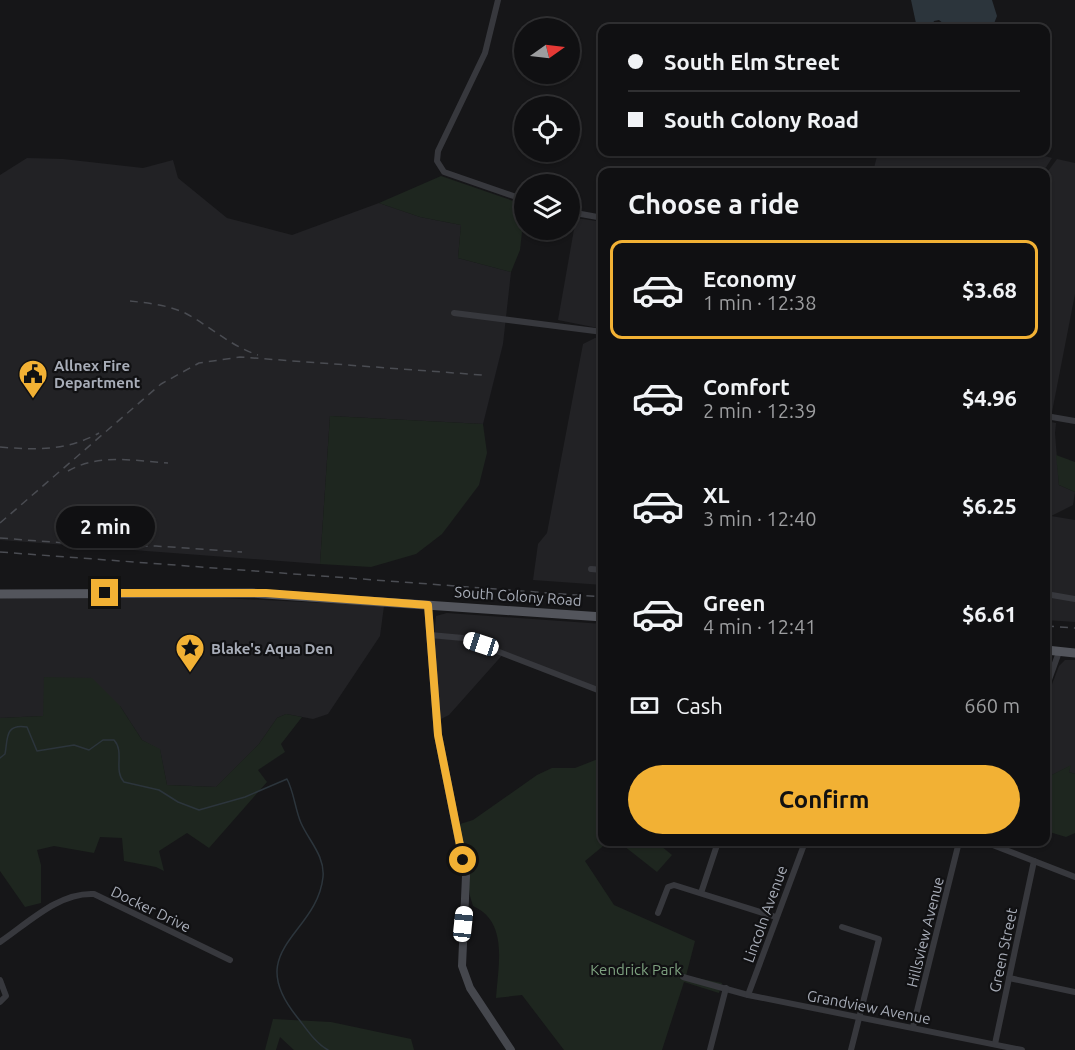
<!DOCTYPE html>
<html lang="en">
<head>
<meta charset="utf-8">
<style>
  :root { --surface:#101012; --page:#19191b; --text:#f1f3f6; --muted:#9c9d9f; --line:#303032; --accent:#f2b134 }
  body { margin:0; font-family:Ubuntu,sans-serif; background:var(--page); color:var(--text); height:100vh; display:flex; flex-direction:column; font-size:22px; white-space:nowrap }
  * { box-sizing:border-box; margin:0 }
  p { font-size:20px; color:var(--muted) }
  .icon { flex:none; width:33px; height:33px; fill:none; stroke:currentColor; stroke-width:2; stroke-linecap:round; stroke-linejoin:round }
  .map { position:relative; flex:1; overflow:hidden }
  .side { position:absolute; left:598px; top:168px; width:452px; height:678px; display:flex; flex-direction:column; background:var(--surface); border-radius:12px; box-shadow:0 2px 4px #0004,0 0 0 2px var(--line) }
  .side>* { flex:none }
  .top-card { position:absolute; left:598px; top:24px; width:452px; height:132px; border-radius:12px; box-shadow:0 2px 4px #0004,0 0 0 2px var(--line); display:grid; align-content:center; height:132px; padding:0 30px; background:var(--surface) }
  .needle { width:39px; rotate:76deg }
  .controls { position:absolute; left:514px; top:18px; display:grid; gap:12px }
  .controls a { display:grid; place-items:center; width:66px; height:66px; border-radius:50%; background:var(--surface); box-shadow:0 2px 4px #0004,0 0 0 2px var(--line); font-size:30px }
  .end { position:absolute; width:27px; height:27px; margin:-14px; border:8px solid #f2b134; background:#111; box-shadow:0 0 0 3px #111 }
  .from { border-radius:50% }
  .bubble { position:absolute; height:42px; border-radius:21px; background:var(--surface); box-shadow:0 2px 4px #0004,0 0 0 2px var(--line); font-size:20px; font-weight:700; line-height:42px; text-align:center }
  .car { position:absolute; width:18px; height:36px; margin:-18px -9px; border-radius:8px; box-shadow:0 0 4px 2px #0007; background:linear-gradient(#fff 24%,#345 0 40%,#fff 0 76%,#345 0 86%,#fff 0) }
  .top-card b { display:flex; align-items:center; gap:21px; height:57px; font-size:22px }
  .top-card b+b { border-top:2px solid var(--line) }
  .top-card i { width:15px; height:15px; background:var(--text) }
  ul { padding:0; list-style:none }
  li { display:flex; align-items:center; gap:18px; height:99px; margin:0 12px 9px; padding:0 18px; border:3px solid transparent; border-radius:12px }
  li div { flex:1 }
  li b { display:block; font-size:22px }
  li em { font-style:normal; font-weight:700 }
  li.on { border-color:var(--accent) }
  li>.icon { width:54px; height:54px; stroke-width:1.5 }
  h2 { padding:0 30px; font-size:27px; line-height:72px }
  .pay { display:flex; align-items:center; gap:15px; height:66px; padding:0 30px; font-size:22px }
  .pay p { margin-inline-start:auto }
  .cta { display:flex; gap:12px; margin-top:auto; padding:12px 30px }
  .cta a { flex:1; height:69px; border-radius:36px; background:var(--accent); color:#111; font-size:24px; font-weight:700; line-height:69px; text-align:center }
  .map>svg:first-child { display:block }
  .built { fill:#222225 }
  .green { fill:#1e261f }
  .water { fill:#2c353c }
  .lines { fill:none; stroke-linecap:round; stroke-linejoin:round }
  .stream { stroke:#2c353c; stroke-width:1.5 }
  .minor { stroke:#37383d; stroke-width:6 }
  .secondary { stroke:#45474d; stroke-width:8 }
  .primary { stroke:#53555c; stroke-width:9 }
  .rail { stroke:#4a4c52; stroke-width:1.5; stroke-dasharray:8 6; stroke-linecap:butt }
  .route { stroke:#f2b134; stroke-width:8 }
  .labels { text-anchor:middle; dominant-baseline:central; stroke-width:4.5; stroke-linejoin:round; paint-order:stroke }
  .poi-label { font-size:15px; font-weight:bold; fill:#a8adb8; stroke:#111113; text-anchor:start }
  .street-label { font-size:15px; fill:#a8adb8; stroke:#111113 }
  .park-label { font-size:15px; fill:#7fa381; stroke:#111113 }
</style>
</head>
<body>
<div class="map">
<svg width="1075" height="1050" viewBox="0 0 1075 1050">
  <rect width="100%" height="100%" fill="#161618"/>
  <g class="built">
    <path d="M878,152H1030L1052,158L1043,172H873Z"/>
    <path d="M27,158L63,159L143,168L173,160L178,178L227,218L292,235L379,203L420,217L461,225L458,258L511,272L503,344L483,424L330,416L320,564L0,540V175Z"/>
    <path d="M1057,159L1075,163V294L1052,412L1046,411V174Z"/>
    <path d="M576,218L603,222V329L558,320Z"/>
    <path d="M595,338L603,339V585L533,580L538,544L547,533L583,344Z"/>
    <path d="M1046,421L1056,423L1055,433L1059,485L1075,492L1073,505L1051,516L1075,520V622L1046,620Z"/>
    <path d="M203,597L384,606L380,636L328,714L313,719L286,714L277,718L259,744L216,787L167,785L160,750L142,740L120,706L44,716L0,718V598Z"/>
    <path d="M447,613L603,624V690L505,652L449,715L441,719L433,646L436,616Z"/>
    <path d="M1065,660H1075V774L1069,772L1070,766L1046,778V700L1059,666Z"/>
  </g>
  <g class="green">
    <path d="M441,176L525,205L520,250L511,272L458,258L461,225L420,217L379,203Z"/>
    <path d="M330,416L483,424L487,453L479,485L442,534L416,554L371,567L320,564Z"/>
    <path d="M1056,455L1075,462V492L1059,485Z"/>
    <path d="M44,677L92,678L120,706L142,740L160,749L167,785L216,787L259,744L277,718L286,714L302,717L281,744L285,752L258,770L267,782L209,848L187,833L159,851L164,871L156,867L124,861L122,838L100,837L94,853L54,846L37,850L41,865V903L25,907L0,871V718L43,716Z"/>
    <path d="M603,757V842H608L585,861L614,905L695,941L686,976L722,983L719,993L684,982L662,1050H564L522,995L496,998C498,966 509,922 473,906L470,896L460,824L473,820L537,775L552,768H575Z"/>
    <path d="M1071,765L1069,772L1075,774V833L1066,837L1046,831V778Z"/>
    <path d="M619,842H656L672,855L657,872Z"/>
    <path d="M273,1019L331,1022L411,1039L414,1050H294L280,1037L276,1050H265Z"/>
  </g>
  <path class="water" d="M911,0H992L997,16L993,26L989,28H949L939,20L934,21L931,28H917Z"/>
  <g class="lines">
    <path class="stream" d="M0,758L5,754C8,740 4,723 27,727L37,751L74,745L89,750L103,740H114C125,752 113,770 124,782L159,790L178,802L199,810L245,797L287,779C294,792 295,809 301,823C309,841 325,856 323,877C317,935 242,949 297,1017C306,1028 315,1043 328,1050"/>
    <g class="minor">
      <path d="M498,0L485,53L438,151L437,161L444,172L525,200"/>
      <path d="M570,212L603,218"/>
      <path d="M454,313L603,332"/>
      <path d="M1046,416L1075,421"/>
      <path d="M591,569L603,570"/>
      <path d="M1046,594L1075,599"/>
      <path d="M430,635L463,638L603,692"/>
      <path d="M1046,688L1059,652"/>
      <path d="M985,842L1075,877"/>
      <path d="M701,893L718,842"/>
      <path d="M658,913L668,887L674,885L776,917"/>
      <path d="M842,927L879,939L851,1050"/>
      <path d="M0,942C28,923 59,892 94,894L230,960"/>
      <path d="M683,977L748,995L1022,1050"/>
      <path d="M1009,978L1075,992"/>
      <path d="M0,980L6,996L0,1002"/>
      <path d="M748,995L805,842"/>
      <path d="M913,1027L959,842"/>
      <path d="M995,1044L1034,861"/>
      <path d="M710,1050L726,988"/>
    </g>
    <path class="secondary" d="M428,605L438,735L466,876L462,966L470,988L511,1050"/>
    <g class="primary">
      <path d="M0,594L252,593L603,617"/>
      <path d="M1046,650L1075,653"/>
    </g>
    <g class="rail">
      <path d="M130,301C148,303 168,305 185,313C210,326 230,346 258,355"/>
      <path d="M0,447C35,450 67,451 99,433"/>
      <path d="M68,471C99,453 135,461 168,463"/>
      <path d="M0,523L161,384L199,363L240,357L482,375"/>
      <path d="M0,538L116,547L156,546L242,552"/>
      <path d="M0,552L603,597"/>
      <path d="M1046,626L1075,628"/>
    </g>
  </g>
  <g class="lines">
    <path class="route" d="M105,593H266L428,605L438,735L463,860"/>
  </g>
  <defs>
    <g id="civic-pin" transform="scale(1.5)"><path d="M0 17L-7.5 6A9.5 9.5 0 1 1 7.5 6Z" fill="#f2b134" stroke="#111113"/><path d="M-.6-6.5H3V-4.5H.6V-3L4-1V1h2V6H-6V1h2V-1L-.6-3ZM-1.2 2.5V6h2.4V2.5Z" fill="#111"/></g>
    <g id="sight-pin" transform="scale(1.5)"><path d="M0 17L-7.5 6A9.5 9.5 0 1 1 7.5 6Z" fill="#f2b134" stroke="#111113"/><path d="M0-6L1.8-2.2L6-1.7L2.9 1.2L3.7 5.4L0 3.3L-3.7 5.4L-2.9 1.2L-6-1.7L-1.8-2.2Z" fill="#111"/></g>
  </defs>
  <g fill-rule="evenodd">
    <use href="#civic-pin" x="33" y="374"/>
    <use href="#sight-pin" x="190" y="648"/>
  </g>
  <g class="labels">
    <g class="poi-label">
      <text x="54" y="365">Allnex Fire<tspan x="54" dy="17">Department</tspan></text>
      <text x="211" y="648">Blake's Aqua Den</text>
    </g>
    <g class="street-label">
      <text transform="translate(518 596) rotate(4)">South Colony Road</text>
      <text transform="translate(151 909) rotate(26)">Docker Drive</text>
      <text transform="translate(765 914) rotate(-70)">Lincoln Avenue</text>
      <text transform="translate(925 932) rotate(-76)">Hillsview Avenue</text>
      <text transform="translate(1003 950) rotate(-78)">Green Street</text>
      <text transform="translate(869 1007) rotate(11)">Grandview Avenue</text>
    </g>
    <g class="park-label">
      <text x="636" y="969">Kendrick Park</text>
    </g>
  </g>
</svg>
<div class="controls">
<a><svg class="needle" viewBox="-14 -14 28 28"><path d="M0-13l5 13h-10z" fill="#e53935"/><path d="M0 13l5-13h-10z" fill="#9c9d9f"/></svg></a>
<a><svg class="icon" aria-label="locate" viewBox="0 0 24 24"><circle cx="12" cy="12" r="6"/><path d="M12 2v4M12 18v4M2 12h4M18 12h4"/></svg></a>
<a><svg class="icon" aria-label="layers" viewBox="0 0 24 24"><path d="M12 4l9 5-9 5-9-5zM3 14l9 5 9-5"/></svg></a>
</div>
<i class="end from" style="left:463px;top:860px"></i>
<i class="end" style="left:105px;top:593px"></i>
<div class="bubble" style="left:56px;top:506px;width:99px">2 min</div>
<i class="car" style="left:481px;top:644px;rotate:288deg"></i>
<i class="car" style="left:463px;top:924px;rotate:6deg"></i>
<div class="top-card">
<b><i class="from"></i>South Elm Street</b>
<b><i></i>South Colony Road</b>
</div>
<section class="side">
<h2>Choose a ride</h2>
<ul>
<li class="on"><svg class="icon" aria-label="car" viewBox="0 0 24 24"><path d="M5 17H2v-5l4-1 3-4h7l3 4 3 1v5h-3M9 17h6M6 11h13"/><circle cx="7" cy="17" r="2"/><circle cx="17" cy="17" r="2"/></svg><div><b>Economy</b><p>1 min · 12:38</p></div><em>$3.68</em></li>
<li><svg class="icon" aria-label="car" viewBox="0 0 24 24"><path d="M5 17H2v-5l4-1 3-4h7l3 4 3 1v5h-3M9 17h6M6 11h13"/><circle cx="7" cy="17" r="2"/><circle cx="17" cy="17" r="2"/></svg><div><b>Comfort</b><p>2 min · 12:39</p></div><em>$4.96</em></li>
<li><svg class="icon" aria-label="car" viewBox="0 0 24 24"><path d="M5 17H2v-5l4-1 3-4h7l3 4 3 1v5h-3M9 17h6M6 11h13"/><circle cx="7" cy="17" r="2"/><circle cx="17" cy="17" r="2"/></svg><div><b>XL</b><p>3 min · 12:40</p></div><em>$6.25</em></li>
<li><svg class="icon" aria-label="car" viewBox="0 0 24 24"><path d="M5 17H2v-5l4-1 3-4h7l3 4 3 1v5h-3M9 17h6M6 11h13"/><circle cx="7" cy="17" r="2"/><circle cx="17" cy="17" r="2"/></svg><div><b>Green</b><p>4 min · 12:41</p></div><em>$6.61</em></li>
</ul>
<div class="pay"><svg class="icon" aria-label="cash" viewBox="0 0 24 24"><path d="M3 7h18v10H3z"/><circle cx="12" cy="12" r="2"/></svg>Cash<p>660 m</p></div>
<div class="cta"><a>Confirm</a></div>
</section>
</div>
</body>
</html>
